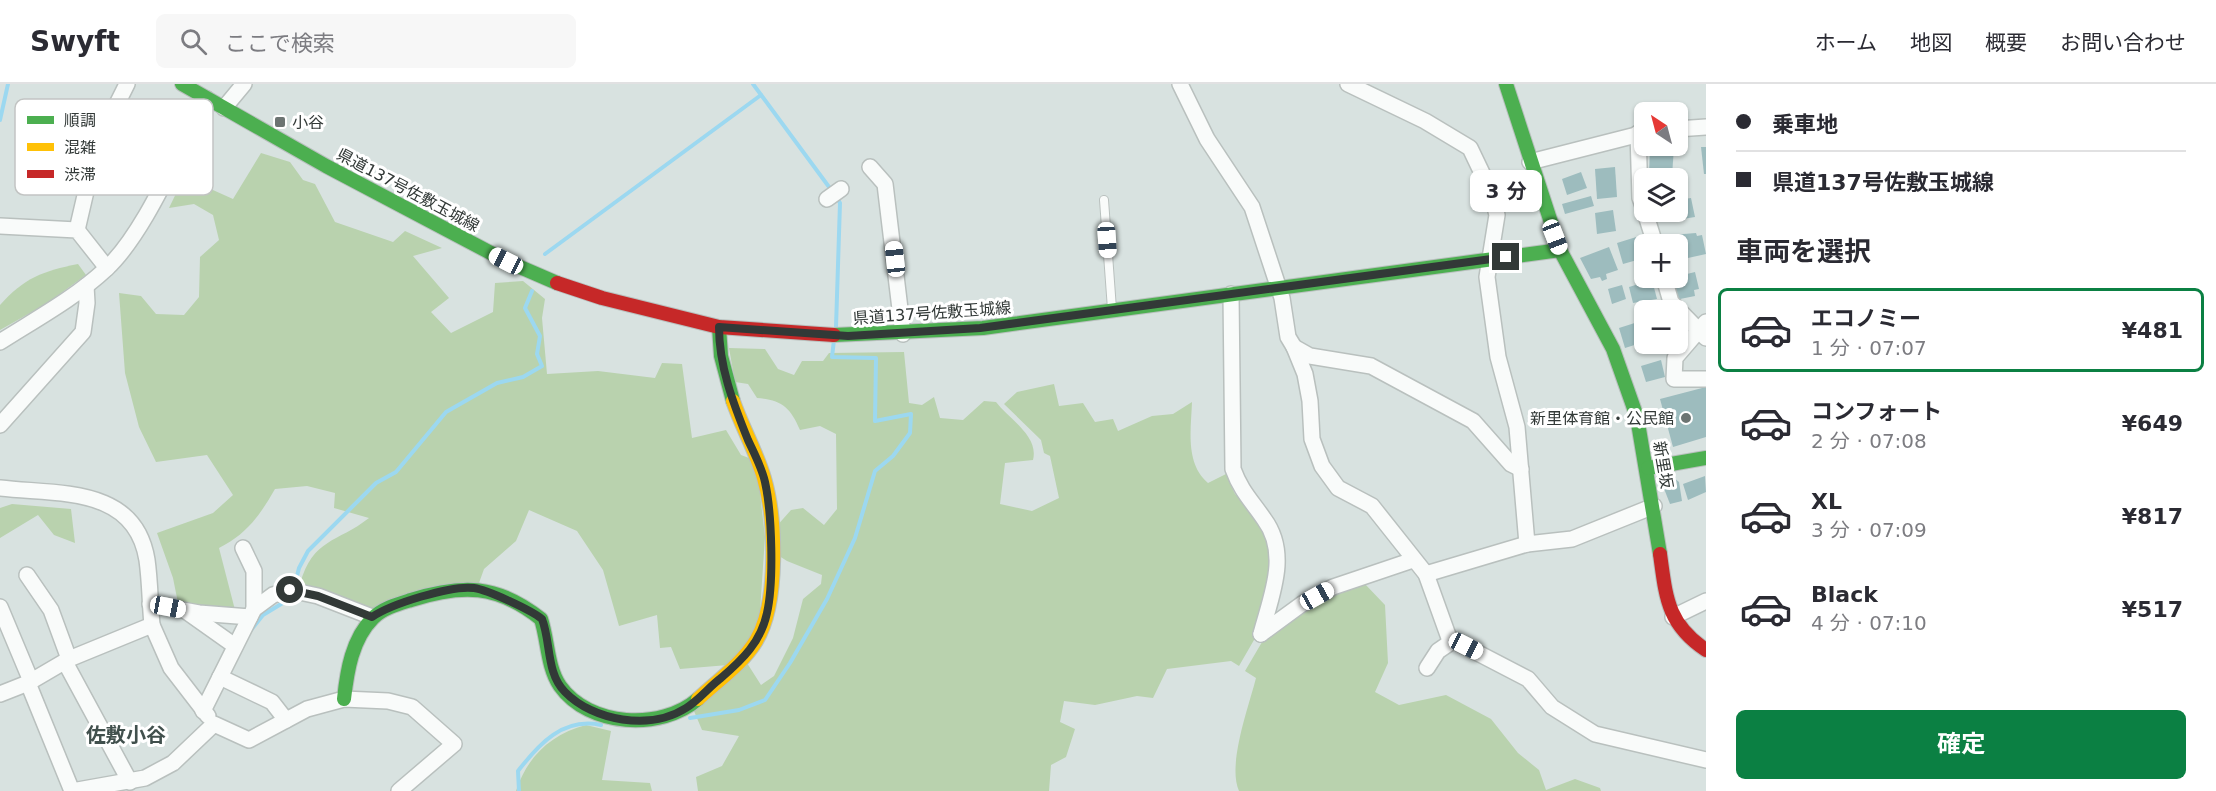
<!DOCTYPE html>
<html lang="ja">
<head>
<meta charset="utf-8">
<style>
  :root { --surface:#fff; --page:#f7f7f7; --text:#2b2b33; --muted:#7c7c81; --line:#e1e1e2; --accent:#0b8043 }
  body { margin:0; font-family:"DejaVu Sans","Noto Sans JP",sans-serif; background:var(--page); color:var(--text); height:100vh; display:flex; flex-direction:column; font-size:22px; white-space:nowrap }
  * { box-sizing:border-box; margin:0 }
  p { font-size:20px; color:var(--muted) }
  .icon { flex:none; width:33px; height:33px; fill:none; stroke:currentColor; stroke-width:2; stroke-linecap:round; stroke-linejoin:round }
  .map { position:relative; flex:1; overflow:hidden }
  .panel { display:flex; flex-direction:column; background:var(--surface); width:510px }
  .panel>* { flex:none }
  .banner { display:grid; align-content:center; height:132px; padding:0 30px; background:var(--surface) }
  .needle { width:39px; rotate:324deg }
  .buttons { position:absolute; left:1634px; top:18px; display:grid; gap:12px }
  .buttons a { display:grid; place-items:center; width:54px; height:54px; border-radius:9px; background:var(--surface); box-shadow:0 2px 4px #0004; font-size:30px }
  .end { position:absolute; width:27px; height:27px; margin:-14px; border:8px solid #323937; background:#fff; box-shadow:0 0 0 3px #fff }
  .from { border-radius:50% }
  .bubble { position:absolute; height:42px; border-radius:9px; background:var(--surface); box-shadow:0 2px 4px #0004; font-size:20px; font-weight:700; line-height:42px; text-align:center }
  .car { position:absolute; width:18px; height:36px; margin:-18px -9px; border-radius:8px; box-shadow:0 0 4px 2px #0007; background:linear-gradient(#fff 24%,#345 0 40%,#fff 0 76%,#345 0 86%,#fff 0) }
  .banner b { display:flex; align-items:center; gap:21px; height:57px; font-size:22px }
  .banner b+b { border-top:2px solid var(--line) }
  .banner i { width:15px; height:15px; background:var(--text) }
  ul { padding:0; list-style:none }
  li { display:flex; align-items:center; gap:18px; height:84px; margin:0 12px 9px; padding:0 18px; border:3px solid transparent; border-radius:9px }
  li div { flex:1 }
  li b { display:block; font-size:22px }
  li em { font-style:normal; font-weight:700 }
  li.on { border-color:var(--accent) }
  li>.icon { width:54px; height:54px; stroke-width:1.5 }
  h2 { padding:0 30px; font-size:27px; line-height:72px }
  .primary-button { display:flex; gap:12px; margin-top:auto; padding:12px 30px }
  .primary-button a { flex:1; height:69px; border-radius:9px; background:var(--accent); color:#fff; font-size:24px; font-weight:700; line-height:69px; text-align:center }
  header { display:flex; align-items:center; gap:36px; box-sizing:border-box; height:84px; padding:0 30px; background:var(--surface); border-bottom:2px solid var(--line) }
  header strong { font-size:28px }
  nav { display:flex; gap:33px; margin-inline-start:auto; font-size:21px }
  .search { width:420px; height:54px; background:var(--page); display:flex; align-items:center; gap:15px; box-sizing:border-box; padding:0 21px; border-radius:9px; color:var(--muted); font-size:22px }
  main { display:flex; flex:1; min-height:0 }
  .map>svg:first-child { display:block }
  .green { fill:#b9d2ae }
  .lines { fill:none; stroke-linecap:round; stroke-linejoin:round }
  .stream { stroke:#9cd8f0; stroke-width:4 }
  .building { fill:#9dbcbe }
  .lane-casing { stroke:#b9c0be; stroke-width:10 }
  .street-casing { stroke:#b9c0be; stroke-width:18 }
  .fast-casing { stroke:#b9c0be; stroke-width:16 }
  .slow-casing { stroke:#b9c0be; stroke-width:16 }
  .jam-casing { stroke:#b9c0be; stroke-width:16 }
  .lane { stroke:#f9fbfa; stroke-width:8 }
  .street { stroke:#f9fbfa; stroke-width:15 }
  .fast { stroke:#4caf50; stroke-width:14 }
  .slow { stroke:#ffc107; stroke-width:14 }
  .jam { stroke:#c62828; stroke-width:14 }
  .route { stroke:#323937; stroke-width:8 }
  .poi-dot { fill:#6c7472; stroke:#fff; stroke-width:2 }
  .labels { text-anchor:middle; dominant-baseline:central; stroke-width:6; stroke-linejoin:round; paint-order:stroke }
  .poi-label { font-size:16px; fill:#323937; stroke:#fff; text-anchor:start }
  .street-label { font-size:16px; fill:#323937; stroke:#fff }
  .quarter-label { font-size:20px; font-weight:bold; fill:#41504d; stroke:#fff }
  .key { fill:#fff; stroke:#c2c4c3; stroke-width:1.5 }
  .key-label { font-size:16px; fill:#323937 }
</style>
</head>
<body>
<header>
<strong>Swyft</strong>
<div class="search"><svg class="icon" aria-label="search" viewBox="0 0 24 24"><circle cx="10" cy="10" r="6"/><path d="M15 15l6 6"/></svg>ここで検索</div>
<nav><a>ホーム</a><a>地図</a><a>概要</a><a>お問い合わせ</a></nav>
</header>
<main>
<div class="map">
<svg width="1706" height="707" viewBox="0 0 1706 707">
  <rect width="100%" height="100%" fill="#d8e2e0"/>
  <g class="green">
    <path d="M261,69L290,78L303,96L315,100L335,138L393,158L405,147L442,164L413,172L449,214L431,228L451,249L493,228L495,199L523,197L545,215L542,234L547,290L598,287L655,294L662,279L682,280L692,354L726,346L741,371L749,374L759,401L765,453L760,527L755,548L728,581L680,585L671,563L660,564L657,531L619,542L603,486L577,447L529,426L516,457L484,485L479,499L370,526L300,500C313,454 337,459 369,434L334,424L335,409L307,402L275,405C260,431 247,450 219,464L235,526L178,519L173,494L157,449L213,429L233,411L207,371L156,378L139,343L125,289L119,209L141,212L156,230L184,231L199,213L200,173L219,156L213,131L194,120L169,124L184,93L233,115Z"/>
    <path d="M78,180L86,191L46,220L0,246V221C24,194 43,187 78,180Z"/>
    <path d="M729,264L765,265L778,285L794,291L802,277H823L829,269L904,268L909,319L922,321L934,313L940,334L963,336L984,317L996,318C1010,336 1039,352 1033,376L1005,379L1000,420L1032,427L1059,414L1050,372L1044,369L1041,356L1004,320L1017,308L1054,300L1059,322L1083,319L1095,338L1113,335L1118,347L1152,332L1173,330L1192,318C1191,346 1185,379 1208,399L1226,390L1235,410L1252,425L1271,454L1274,478L1258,549L1239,582L1231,577L1167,585L1153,614L1137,612L1095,621L1064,617L1060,638L1075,645L1066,673L1051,681L1049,707H698L696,693L722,682L739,652L702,646L694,627L747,579L761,601L774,592L793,554L803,515L821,500L822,491L787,477L776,470L775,444L791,426L803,424L824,441L837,425L836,350L820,342L800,346C790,323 782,316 757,314L748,300L735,298Z"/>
    <path d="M12,420L71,425L75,459L54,451L38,431L0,454V424Z"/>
    <path d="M1364,499L1385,521L1388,579L1375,608L1399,621L1446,611L1491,635L1518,669L1539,686L1546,706L1575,695L1600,704L1601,707H1239C1227,681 1249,622 1256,594L1245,587L1265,553L1340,504Z"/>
    <path d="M586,641L611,647L602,696L650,699L652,707H516C527,673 551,650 586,641Z"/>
  </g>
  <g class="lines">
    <g class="stream">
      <path d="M753,0L832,107"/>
      <path d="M0,36L8,0"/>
      <path d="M545,170L761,11"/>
      <path d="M836,243L840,119L837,114"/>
      <path d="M294,504L299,484L308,467L376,399L396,388L446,328L497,299L523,293L542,282L537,270L540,252L525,224L532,207"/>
      <path d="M251,546L263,531L291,514L292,511"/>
      <path d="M690,634L739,626L765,616L790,579L827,515L855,454L875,387L893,372L910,349L911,330L875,337L876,274L832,273L834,256"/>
      <path d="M519,707L518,687C539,660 563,633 601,641"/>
    </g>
  </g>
  <g class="building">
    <path d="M1650,62H1674L1672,93L1649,91Z"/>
    <path d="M1701,63H1706V90H1704Z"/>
    <path d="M1615,83L1617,113L1597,115L1595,85Z"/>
    <path d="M1581,88L1587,104L1567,111L1562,95Z"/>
    <path d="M1591,112L1594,122L1565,130L1562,120Z"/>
    <path d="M1691,114L1695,133L1670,137L1668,128H1677V116Z"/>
    <path d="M1613,126L1616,147L1597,150L1595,129Z"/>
    <path d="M1696,149L1697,152L1702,151L1706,170L1688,174L1685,161L1661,160L1659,152Z"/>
    <path d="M1646,150L1649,160H1644V174L1623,180L1617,159Z"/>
    <path d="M1609,163L1618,186L1606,190L1607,195L1602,197L1600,193L1591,195L1580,174Z"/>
    <path d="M1680,167L1684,182L1677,184V168Z"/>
    <path d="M1695,188L1699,205L1694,206L1695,212L1675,216L1671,194Z"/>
    <path d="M1652,196L1657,215L1633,219L1629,203Z"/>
    <path d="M1622,201L1626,215L1612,220L1608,205Z"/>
    <path d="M1661,219L1663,226H1643L1642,224Z"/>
    <path d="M1641,237L1644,258L1625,264L1619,244Z"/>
    <path d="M1661,276L1665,293L1646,298L1641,282Z"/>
    <path d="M1706,303V353L1673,363L1660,315Z"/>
    <path d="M1705,392L1706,408L1688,416L1683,400Z"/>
    <path d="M1668,394H1674L1679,398L1682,417L1670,420L1663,402Z"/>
  </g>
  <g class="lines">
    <g class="lane-casing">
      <path id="lane" d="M1104,116L1112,225"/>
    </g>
    <g class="street-casing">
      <g id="street">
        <path d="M1180,0L1207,55L1252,123L1282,214L1288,253L1294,263L1310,272L1371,282L1473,337L1511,380L1521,385"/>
        <path d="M1348,0L1425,37L1470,64L1491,108L1497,131L1487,193L1498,273L1517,343L1527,460L1572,455L1654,422"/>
        <path d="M224,24L244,0"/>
        <path d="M1677,45L1706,43"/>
        <path d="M1638,49L1640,114L1644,125"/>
        <path d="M1530,78L1644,49"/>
        <path d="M870,83L885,100L903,250"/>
        <path d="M827,115L841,105"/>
        <path d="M1645,128L1655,160"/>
        <path d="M0,142L77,146L107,184"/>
        <path d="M77,146L97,60L127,0"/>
        <path d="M1664,194L1671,218L1706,254"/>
        <path d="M1231,210L1233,385C1241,407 1251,416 1264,435C1290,470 1271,512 1261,550"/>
        <path d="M1706,238L1675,274L1674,295H1706"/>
        <path d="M0,258C36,235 75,214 106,185C146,148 179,64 207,15"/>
        <path d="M1294,263L1305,290L1310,317L1312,355L1322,382L1338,404L1372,422L1426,490L1449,554L1528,595L1552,623L1595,650L1706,676"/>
        <path d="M0,341L83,248L87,219L86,202"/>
        <path d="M0,404C57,411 135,401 147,476C150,497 150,520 152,541L69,575L28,599L0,610"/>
        <path d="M243,464L254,487V525"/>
        <path d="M1426,490L1527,460"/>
        <path d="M27,491L51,526L69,575"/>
        <path d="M150,520L199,529L250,533"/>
        <path d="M0,523L31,597"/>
        <path d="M187,528L235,562"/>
        <path d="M1673,533L1706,517"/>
        <path d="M152,541L171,584L208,632"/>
        <path d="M1261,550L1302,520L1333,503L1413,476"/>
        <path d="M65,578L130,698"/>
        <path d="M1427,584L1438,567L1454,556"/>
        <path d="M220,593L272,618L286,636"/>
        <path d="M28,599L72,707"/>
        <path d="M203,627L254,525L273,511L290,506L318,512L372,533"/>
        <path d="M72,707L145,694L173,679L214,640L249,656L307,625L344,615L388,617L412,623L454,660L399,707"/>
      </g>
    </g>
    <g class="fast-casing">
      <g id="fast">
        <path d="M182,0L326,82L506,177L557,199"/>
        <path d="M1506,0L1560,166L1613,265L1637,333L1660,470"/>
        <path d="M719,243L721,272L733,317"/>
        <path d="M834,251L983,244L1560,166"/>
        <path d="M1648,384L1706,374"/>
        <path d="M344,615C347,587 352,555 373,534C383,524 398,520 411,516C462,500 497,500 541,535C548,556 547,583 560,602C589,643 661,647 698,615"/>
      </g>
    </g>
    <g class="slow-casing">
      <path id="slow" d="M698,615C717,597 742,580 756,557C779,519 776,435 764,394C756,367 742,343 733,317"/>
    </g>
    <g class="jam-casing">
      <g id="jam">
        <path d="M557,199L602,214L719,243L834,251"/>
        <path d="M1660,470C1666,513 1667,540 1706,566"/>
      </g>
    </g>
    <use href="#lane" class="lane"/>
    <use href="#street" class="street"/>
    <use href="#fast" class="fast"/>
    <use href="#slow" class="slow"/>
    <use href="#jam" class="jam"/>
  </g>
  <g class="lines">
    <path class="route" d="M290,506L318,512L372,533C391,520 451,501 474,504C488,506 531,526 542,535C551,558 546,589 565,608C593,637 650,647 686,624C699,616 709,603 721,594C742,576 761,558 767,529C774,498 772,429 765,398C762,384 754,369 748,356C733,319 719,282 719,243L848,252L980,244L1506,173"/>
  </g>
  <g class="poi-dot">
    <rect x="274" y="32" width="12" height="12" rx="3"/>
    <circle cx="1686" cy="334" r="6"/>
  </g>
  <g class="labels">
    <g class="poi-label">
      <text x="292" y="38">小谷</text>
      <text x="1674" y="334" text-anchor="end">新里体育館・公民館</text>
    </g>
    <g class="street-label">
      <text transform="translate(408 106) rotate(28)">県道137号佐敷玉城線</text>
      <text transform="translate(932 229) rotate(-4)">県道137号佐敷玉城線</text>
      <text transform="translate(1663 381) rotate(80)">新里坂</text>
    </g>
    <g class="quarter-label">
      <text x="126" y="651">佐敷小谷</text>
    </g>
  </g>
  <rect x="15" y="15" width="198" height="96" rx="9" class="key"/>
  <rect x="27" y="32" width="27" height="8" fill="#4caf50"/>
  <rect x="27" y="59" width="27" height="8" fill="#ffc107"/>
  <rect x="27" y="86" width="27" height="8" fill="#c62828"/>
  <g class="key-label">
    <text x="64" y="42">順調</text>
    <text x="64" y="69">混雑</text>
    <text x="64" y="96">渋滞</text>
  </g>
</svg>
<div class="buttons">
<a><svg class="needle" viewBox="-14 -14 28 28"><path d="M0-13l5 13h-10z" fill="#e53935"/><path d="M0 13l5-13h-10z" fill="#7c7c81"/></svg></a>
<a><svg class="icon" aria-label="layers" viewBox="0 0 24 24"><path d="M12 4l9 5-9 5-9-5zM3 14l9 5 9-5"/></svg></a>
<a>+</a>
<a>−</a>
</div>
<i class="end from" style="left:290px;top:506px"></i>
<i class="end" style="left:1506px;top:173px"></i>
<div class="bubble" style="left:1470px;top:86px;width:72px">3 分</div>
<i class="car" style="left:1555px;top:153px;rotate:159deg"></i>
<i class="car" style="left:1107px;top:156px;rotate:176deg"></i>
<i class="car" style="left:895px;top:175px;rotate:354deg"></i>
<i class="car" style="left:506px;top:177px;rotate:297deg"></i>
<i class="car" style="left:1317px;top:512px;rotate:61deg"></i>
<i class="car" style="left:168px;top:523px;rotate:101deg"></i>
<i class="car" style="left:1466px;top:562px;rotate:117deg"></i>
</div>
<section class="panel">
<div class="banner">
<b><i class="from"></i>乗車地</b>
<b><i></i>県道137号佐敷玉城線</b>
</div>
<h2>車両を選択</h2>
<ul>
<li class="on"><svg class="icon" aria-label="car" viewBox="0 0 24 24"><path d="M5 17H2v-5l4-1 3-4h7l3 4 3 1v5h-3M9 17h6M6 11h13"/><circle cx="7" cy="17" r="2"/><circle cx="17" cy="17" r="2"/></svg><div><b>エコノミー</b><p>1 分 · 07:07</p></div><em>¥481</em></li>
<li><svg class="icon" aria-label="car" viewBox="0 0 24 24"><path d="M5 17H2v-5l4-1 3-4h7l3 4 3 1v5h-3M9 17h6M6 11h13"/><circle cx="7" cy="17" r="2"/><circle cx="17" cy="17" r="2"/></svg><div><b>コンフォート</b><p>2 分 · 07:08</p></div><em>¥649</em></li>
<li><svg class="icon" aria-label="car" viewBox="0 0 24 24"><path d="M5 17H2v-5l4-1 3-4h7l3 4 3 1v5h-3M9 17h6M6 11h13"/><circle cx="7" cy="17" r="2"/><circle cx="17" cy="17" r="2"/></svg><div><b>XL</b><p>3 分 · 07:09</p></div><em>¥817</em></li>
<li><svg class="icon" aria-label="car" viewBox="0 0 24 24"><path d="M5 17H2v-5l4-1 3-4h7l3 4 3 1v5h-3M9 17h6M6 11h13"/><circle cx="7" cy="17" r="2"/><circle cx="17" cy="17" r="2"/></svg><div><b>Black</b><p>4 分 · 07:10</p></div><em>¥517</em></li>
</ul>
<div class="primary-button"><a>確定</a></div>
</section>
</main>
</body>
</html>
